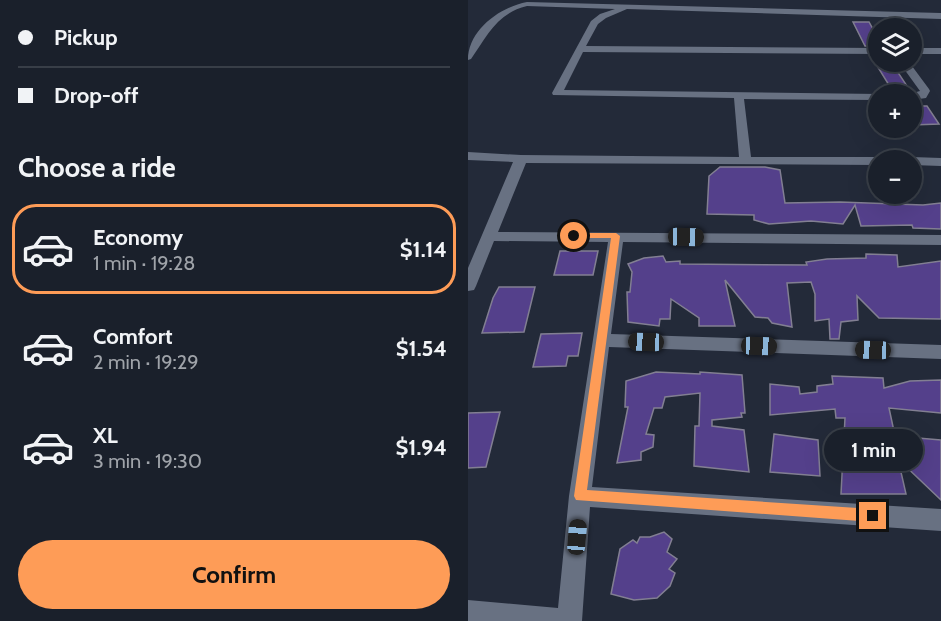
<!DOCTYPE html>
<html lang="en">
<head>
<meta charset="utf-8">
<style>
  :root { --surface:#1a202b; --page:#232833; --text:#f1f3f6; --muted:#9fa3a9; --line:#383e47; --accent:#fe9c57 }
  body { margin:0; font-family:Cabin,sans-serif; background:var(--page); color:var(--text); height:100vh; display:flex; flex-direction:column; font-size:22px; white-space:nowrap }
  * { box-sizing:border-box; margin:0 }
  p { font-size:20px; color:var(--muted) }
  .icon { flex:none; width:33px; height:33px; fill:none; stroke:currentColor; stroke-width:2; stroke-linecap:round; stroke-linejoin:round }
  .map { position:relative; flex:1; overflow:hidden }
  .details { display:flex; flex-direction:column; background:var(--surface); width:468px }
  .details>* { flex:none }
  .hud { display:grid; align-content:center; height:132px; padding:0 18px; background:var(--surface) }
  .tools { position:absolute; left:400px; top:18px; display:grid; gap:12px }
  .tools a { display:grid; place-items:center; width:54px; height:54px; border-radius:50%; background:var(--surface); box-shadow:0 6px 24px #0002,0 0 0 2px var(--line); font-size:30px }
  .end { position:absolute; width:27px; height:27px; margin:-14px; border:8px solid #fe9c57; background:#111; box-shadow:0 0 0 3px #111 }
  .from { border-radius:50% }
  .bubble { position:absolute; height:42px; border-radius:21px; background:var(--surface); box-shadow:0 6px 24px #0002,0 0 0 2px var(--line); font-size:20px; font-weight:800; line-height:42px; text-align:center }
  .car { position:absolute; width:18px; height:36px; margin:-18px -9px; border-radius:8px; box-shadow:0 0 4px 2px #0007; background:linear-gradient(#222 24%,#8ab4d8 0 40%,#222 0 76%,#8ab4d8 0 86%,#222 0) }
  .hud b { display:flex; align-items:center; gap:21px; height:57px; font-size:22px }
  .hud b+b { border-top:2px solid var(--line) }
  .hud i { width:15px; height:15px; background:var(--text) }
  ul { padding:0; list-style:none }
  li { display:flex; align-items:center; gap:18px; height:90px; margin:0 12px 9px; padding:0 6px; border:3px solid transparent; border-radius:24px }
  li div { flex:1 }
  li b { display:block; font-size:22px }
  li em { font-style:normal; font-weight:800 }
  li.active { border-color:var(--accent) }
  li>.icon { width:54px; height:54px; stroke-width:1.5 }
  h2 { padding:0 18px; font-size:27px; line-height:72px }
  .cta { display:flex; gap:12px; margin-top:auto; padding:12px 18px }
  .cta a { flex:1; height:69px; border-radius:36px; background:var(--accent); color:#111; font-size:24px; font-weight:800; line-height:69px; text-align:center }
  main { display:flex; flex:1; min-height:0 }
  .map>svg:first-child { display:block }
  .building { fill:#54408b; stroke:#827f92; stroke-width:1.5 }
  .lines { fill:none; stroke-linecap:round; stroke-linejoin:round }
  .minor { fill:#687182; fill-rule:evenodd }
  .route { fill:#fe9c57 }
</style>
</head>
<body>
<main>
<section class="details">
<div class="hud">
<b><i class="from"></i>Pickup</b>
<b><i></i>Drop-off</b>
</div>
<h2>Choose a ride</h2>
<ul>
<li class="active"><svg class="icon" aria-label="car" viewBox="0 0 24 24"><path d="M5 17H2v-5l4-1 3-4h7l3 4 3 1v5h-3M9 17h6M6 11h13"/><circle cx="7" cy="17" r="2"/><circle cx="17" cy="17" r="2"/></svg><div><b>Economy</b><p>1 min · 19:28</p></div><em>$1.14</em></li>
<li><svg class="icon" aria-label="car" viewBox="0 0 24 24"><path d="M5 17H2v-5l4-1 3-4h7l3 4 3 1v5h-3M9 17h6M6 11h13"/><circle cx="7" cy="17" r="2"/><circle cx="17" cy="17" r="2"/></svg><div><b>Comfort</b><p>2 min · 19:29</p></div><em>$1.54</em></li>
<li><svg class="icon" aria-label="car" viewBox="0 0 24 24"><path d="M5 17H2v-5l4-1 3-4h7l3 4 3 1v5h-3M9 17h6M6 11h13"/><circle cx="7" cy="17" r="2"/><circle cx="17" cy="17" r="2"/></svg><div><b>XL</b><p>3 min · 19:30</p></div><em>$1.94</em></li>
</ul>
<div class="cta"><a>Confirm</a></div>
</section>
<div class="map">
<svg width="473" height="621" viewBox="0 0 473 621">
  <rect width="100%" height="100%" fill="#232a39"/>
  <g class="building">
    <path d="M385,22H401L411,40V46H397Z"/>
    <path d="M403,56H411V62H423L441,89L424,90Z"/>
    <path d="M450,101L453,106H459L471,124L444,125V102Z"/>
    <path d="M252,167H297L312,170L317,203L372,202L455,205L473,203V229L445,228L444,225L393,226L387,205L375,224L343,221L301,224L286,220V215L239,214L241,176Z"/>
    <path d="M92,251H130L125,275H86Z"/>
    <path d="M398,254L429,255L430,267L473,261V319L411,318L389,296L390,320L373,322L371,339H362L361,319L347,321V294L343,282L319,283L324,327L304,323L300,318L287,317L257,280L267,326H231V318L203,299L202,319H192L191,326L160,322L159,292H162L164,272L160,264L176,258L195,256L198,262L212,261V264L339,265L338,262L359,259L398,258Z"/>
    <path d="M31,287H67L56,332L14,333L25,298Z"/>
    <path d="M114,333L110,356H100L98,366L65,367L73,334Z"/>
    <path d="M188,372L232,374V372L274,375L277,413H273L274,417L244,420V426L276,430L281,472L226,466L227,426H231L232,393L197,397L194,408H186L178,434L186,435L185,447L173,452V460L149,463L160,407H157L158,381Z"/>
    <path d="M364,376L415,378L416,388L442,381L473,380V413L421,408L427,436L473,440V500L430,459L438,494H373L377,418H368L367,409L302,415V384L331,387L332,394L349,392V386L365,384Z"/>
    <path d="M32,412L18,467L0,468V413Z"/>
    <path d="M306,434L350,440L352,476L302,472Z"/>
    <path d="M196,532L204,539L199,552L209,559L201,569L207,573L202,586L189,598L166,600L143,594L152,549L165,540L169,543L172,537H182Z"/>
  </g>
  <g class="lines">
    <g class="minor">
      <path d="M59,2L473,13V19L159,9L138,18L130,24L118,46L411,48V54L115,52L96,90L411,94H414H411V100L276,99L283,157H411L417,160H411V165L58,163L30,232L473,235V245L155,242L143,334L473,345V359L141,347L124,487L473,509V531L122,507L114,621H0V600L90,608L101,496L140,242L26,241L8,286L6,290L0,291V268L45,162L0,160V152L53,155L271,157L266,98L85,95L84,93L123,21L132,14L147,9L59,6C29,13 19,36 3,59L0,60C0,30 32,7 59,2Z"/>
      <rect x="444" y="48" width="29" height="6"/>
      <path d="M431,62H441L461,89L462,91L458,98L444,100V94H441L452,91Z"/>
      <path d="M444,157L473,158V166L444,165V160H438Z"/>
    </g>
  </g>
  <path class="route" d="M148,233L152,236L119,490L405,509L410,511L412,516L410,520L405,522L108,500L106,496L143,238H106L101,236L106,233Z"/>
</svg>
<div class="tools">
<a><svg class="icon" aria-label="layers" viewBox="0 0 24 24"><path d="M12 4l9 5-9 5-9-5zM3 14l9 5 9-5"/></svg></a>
<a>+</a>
<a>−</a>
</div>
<i class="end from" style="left:106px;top:236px"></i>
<i class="end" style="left:405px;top:516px"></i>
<div class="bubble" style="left:356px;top:429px;width:99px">1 min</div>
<i class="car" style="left:218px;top:237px;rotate:91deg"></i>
<i class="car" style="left:178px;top:342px;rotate:272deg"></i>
<i class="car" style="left:291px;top:346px;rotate:92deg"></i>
<i class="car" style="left:405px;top:350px;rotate:272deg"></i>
<i class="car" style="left:109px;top:537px;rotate:5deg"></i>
</div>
</main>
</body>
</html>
